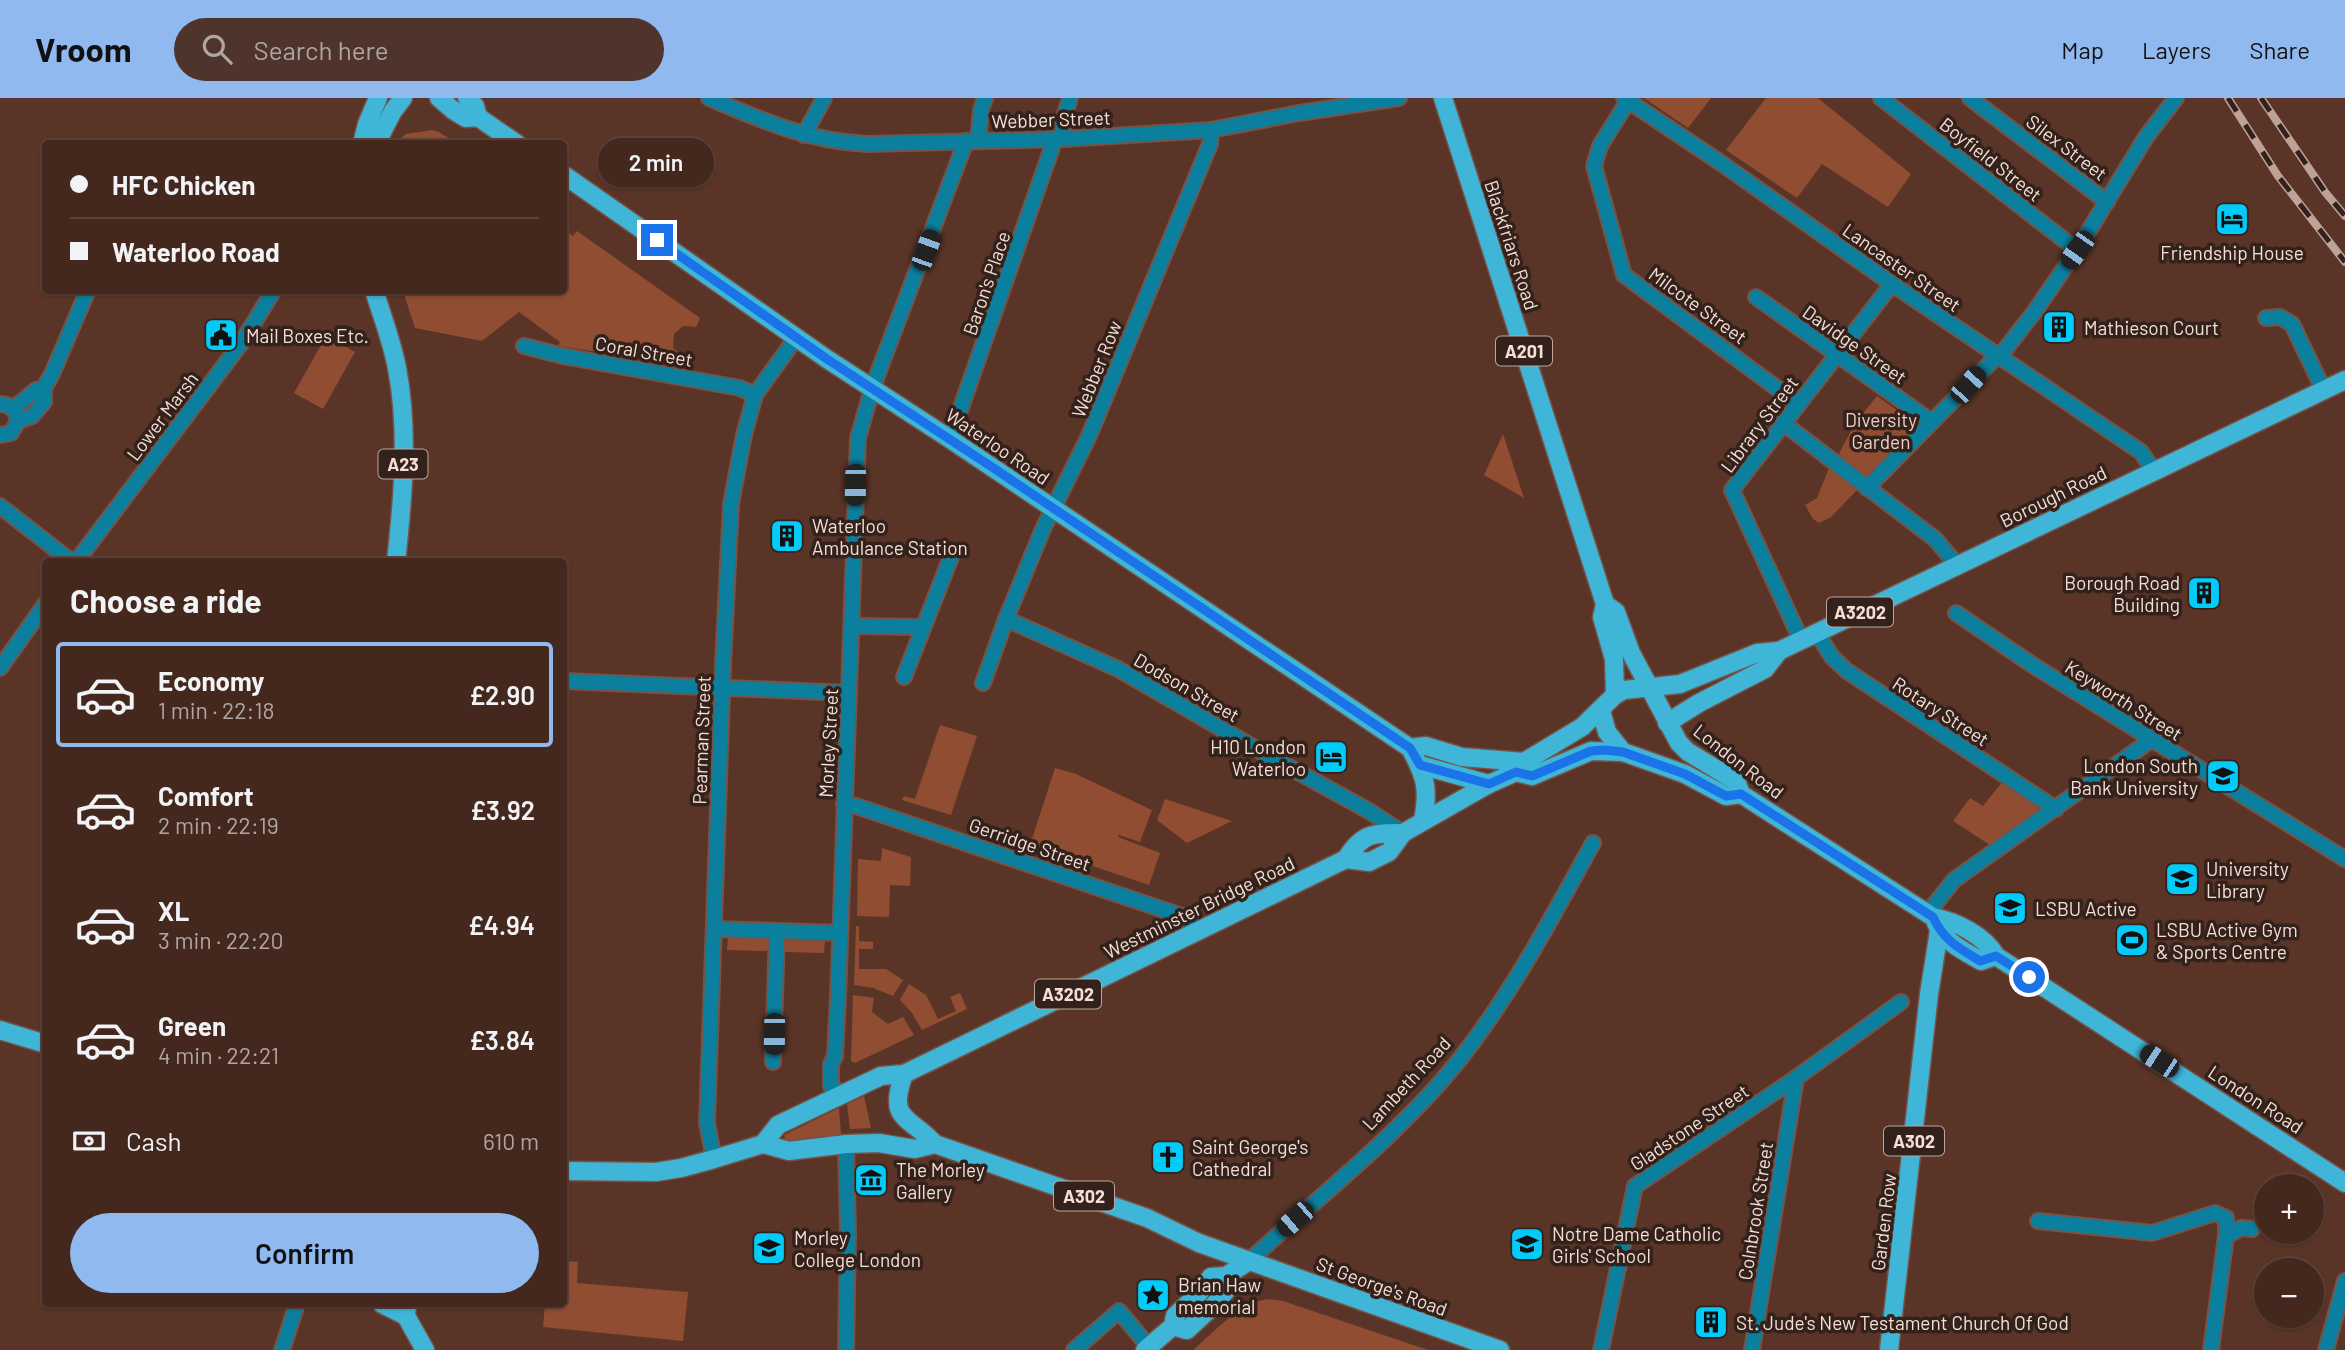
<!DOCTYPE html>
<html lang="en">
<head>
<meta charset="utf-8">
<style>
  :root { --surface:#44281d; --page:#4e342a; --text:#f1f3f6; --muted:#afa6a4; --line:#5c443b; --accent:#90b9f0 }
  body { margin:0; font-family:Barlow,sans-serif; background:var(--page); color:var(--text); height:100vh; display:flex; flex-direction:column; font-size:26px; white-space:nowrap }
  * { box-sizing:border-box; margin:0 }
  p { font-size:23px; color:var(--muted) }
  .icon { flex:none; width:38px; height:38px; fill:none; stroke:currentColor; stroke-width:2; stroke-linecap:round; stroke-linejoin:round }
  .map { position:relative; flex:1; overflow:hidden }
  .details { position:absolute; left:42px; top:460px; width:525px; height:749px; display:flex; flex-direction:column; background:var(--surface); border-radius:7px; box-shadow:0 2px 5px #0004,0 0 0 2px var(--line) }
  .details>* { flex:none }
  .hud { position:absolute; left:42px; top:42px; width:525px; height:154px; border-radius:7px; box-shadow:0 2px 5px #0004,0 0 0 2px var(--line); display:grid; align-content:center; height:154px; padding:0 28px; background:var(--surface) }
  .buttons { position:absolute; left:2254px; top:1076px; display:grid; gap:14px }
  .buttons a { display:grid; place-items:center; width:70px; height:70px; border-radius:50%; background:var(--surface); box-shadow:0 2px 5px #0004,0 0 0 2px var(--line); font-size:35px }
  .end { position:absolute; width:32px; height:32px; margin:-16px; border:9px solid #1a73e8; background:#fff; box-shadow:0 0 0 4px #fff }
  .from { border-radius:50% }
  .bubble { position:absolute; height:49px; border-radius:24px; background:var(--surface); box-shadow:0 2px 5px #0004,0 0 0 2px var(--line); font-size:23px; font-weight:600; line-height:49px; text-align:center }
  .car { position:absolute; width:21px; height:42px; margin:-21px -10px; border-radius:9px; box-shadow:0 0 5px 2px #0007; background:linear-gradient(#222 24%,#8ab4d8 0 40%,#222 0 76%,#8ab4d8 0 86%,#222 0) }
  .hud b { display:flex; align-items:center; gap:24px; height:66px; font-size:26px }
  .hud b+b { border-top:2px solid var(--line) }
  .hud i { width:18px; height:18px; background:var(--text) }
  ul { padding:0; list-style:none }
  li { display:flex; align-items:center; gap:21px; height:105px; margin:0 14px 10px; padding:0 14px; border:4px solid transparent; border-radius:7px }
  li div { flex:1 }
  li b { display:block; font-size:26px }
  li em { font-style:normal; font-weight:600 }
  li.selected { border-color:var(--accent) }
  li>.icon { width:63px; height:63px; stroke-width:1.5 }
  h2 { padding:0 28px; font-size:32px; line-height:84px }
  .pay { display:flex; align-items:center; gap:18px; height:77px; padding:0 28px; font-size:26px }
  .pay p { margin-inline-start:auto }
  .primary-button { display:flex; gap:14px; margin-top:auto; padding:14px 28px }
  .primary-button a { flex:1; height:80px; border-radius:42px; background:var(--accent); color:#111; font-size:28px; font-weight:600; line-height:80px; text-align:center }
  header { display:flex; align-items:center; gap:42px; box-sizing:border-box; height:98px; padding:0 35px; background:var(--accent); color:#111 }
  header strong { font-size:33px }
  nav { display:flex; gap:38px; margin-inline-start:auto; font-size:24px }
  .search { width:490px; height:63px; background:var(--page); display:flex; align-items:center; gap:18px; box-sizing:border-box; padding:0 24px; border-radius:38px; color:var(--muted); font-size:26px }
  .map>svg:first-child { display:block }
  .green { fill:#914d32 }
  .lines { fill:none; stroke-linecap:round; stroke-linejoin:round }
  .minor-casing { stroke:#765346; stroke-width:18 }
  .primary-casing { stroke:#765346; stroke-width:21 }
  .minor { stroke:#0b809e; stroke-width:14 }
  .primary { stroke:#3fb5d8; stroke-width:18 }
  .rail-casing { stroke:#bea197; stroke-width:8 }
  .rail { stroke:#33221b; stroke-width:5; stroke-dasharray:16; stroke-linecap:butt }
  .route { stroke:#1a73e8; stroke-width:9 }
  .labels { text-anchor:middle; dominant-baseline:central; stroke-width:7; stroke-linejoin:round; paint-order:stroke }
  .shield { fill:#33221b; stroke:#bca69d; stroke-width:2 }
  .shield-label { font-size:18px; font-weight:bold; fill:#f6ded5 }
  .street-label { font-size:19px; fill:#f6ded5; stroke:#33221b }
  .poi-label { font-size:19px; fill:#f6ded5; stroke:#33221b; text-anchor:start }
  .park-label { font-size:19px; fill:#eecfc3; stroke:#33221b }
</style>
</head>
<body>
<header>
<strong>Vroom</strong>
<div class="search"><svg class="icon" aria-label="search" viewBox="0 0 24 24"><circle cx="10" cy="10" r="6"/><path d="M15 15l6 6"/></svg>Search here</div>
<nav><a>Map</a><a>Layers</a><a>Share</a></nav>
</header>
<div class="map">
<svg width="2345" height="1252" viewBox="0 0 2345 1252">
  <rect width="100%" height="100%" fill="#5a3527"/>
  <g class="green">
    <path d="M1644,0H1711L1688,30Z"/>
    <path d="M1766,0H1818L1911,76L1888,109L1822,66L1797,100L1726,52Z"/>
    <path d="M432,32L439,34L456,45H395L406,36Z"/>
    <path d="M564,123L570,127L566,133L573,138L577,133L700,220L696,229L683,228L674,236L673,250L684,259L680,266L558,248L560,244L519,214L482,243L415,230L403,193L564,192Z"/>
    <path d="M326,238L355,254L323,311L294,295Z"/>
    <path d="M1877,298L1920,329L1867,382L1837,359L1856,324Z"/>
    <path d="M1503,336L1524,400L1484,377Z"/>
    <path d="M1829,370L1858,391L1831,419L1819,425L1813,421L1805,407L1817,400Z"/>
    <path d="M940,627L977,638L951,717L902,702L904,698L915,701Z"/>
    <path d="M1055,670L1076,676L1152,712L1140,744L1119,737L1118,739L1160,755L1149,787L1030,747Z"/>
    <path d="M2003,683L2041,707L2028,725L1993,749L1953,723L1970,700L1983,708Z"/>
    <path d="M1165,701L1232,723L1187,745L1157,722Z"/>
    <path d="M882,750L911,759L910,788L890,787L889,819L857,818L858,761L881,763Z"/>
    <path d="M856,828H859V843L873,844V851H859V871H886L903,882L893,898L873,890L854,887Z"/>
    <path d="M728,840L769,841L768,853L727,852Z"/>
    <path d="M785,842L825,843L824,855L785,854Z"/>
    <path d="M909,886L926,897L938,921L956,913L950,899L960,895L967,911L922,932L912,915L900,902Z"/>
    <path d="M853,897L874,900L872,914L888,926L903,919L914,937L855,965L851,963Z"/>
    <path d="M864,998L871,1030L850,1031L847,1006Z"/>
    <path d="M839,1010L841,1036L786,1044L784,1037Z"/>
    <path d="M564,1163L578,1164L577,1185L688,1194L683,1243L543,1229L545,1206H564Z"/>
    <path d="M1269,1201L1283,1203L1428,1252H1193C1215,1234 1239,1204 1269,1201Z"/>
  </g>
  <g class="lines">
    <g class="minor-casing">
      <g id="minor">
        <path d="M709,0C764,23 807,43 867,46L1063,41L1211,32L1299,15L1399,0"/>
        <path d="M1624,0L1721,65L1892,186L2141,354L2154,373"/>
        <path d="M1881,0L2077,152"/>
        <path d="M1970,0L2107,104"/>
        <path d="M1628,3L1600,48L1594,68L1624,177L1798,306"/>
        <path d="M804,37L824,0"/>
        <path d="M1063,41V23L1070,0"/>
        <path d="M978,43L981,12L985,0"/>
        <path d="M1756,199L1932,324"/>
        <path d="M2266,220L2280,219L2292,226L2324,293"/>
        <path d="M524,248L563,258L740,290L755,297"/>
        <path d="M2000,258L2035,213L2077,152L2146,39L2176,0"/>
        <path d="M0,306C11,306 17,313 18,323L11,335L0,337"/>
        <path d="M13,311L36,292L44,290"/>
        <path d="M18,323L32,318L44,304V290L52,276L88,192"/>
        <path d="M1783,325L1935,441L1957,467"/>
        <path d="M950,341L1055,41"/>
        <path d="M1867,390L1998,257"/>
        <path d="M0,408L72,464"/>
        <path d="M76,464L242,244L274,192"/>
        <path d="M1956,515L2034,568L2345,761"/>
        <path d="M1006,521L1118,571L1260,653L1369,713L1403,735"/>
        <path d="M852,528L922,529"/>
        <path d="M1817,535L1832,559L1847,573L2056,711"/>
        <path d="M1801,542L1732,392L1892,186"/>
        <path d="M0,570L46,505"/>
        <path d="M904,579L953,454"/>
        <path d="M564,583L849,595"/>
        <path d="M983,585L1006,521L1043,431L1089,338L1210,46L1211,32"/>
        <path d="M844,706L856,708L1182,818L1190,824L1196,834"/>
        <path d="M1928,815L1954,782L2151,642"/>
        <path d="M714,831L840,835"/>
        <path d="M773,964L777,833"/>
        <path d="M842,997L831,988V966L835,958L838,899L858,340L872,291L966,43"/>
        <path d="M714,1061L707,1025L723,567L731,406L744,337L755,297L796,240"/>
        <path d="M2038,1123L2152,1135L2215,1115L2226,1120V1138L2211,1252"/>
        <path d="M2226,1138L2241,1130L2252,1131"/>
        <path d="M1249,1163C1320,1097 1403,1034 1463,957C1514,892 1553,817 1593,745"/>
        <path d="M282,1252L297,1206"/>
        <path d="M846,1252L848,1135L846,1046"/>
        <path d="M1074,1252L1119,1213L1149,1249"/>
        <path d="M1601,1252L1635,1088L1796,980L1901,904"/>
        <path d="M1752,1252L1796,980"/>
        <path d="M2326,1252L2345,1183"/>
      </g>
    </g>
    <g class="primary-casing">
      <g id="primary">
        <path d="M439,0L453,12L466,20L478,19L517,46"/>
        <path d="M467,0L475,8L478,19"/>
        <path d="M1443,0L1605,506L1602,519L1614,561L1615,597"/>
        <path d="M362,46L367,26L378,0"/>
        <path d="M376,46L393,13L403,0"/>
        <path d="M564,77L827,261L950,341L1410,650C1426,679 1429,691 1423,723"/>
        <path d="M374,192C382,218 392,244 397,270C409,333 403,400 396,464"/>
        <path d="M1605,506L1616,514L1631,555L1679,645L1688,654L1736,683L1741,696L1933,819C1956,823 1985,838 1996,858L2345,1085"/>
        <path d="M1601,613L1607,634L1623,654L1685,676L1726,698L1741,696"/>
        <path d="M1667,625L1699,605L1765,571L1779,553"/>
        <path d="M1410,650L1426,648L1462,659L1524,664"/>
        <path d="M1420,667L1489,686"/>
        <path d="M1516,674L1532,678L1591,653L1623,654"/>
        <path d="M1346,761C1362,735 1373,735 1403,735"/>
        <path d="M1936,825C1944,844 1964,853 1981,863L1996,858"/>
        <path d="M0,932L46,946"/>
        <path d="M904,976C887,1023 908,1017 935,1046L1147,1120L1199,1145L1500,1252"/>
        <path d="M763,1046L789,1053L846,1046L879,1045L915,1051L935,1046"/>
        <path d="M564,1073L656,1074L681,1070L714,1061L763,1046L778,1027L881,978L904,976L1346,761L1369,764L1389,754L1403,735L1489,686L1516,674L1524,664L1582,629L1615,597L1624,592L1680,586L1757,555L1779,553L2345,282"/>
        <path d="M382,1206L406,1218"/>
        <path d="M407,1206L406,1218L425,1252"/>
        <path d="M1173,1228L1187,1232L1215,1206L1228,1190L1226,1178"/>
        <path d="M1145,1252L1173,1228L1175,1218L1199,1195L1211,1179L1226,1178L1249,1163"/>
        <path d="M1889,1252L1929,896L1939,833"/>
      </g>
    </g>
    <use href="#minor" class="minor"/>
    <use href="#primary" class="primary"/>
    <g class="rail-casing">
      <g id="rail">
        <path d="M2228,0L2278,78L2345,164"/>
        <path d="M2261,0L2325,94L2345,118"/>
      </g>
    </g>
    <use href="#rail" class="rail"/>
  </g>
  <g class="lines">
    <path class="route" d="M657,142L827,261L992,369L1410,650L1420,667L1489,686L1516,674L1532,678L1591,653L1605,652L1623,654L1685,676L1726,698L1741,696L1933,819C1944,843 1959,850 1980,863L1996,858L2029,879"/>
  </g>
  <defs>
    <g id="hotel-square" transform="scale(1.75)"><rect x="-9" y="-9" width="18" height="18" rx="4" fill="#02cbf9" stroke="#33221b"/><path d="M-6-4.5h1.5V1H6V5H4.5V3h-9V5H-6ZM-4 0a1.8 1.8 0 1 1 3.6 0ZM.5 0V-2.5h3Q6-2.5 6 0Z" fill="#111"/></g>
    <g id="building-square" transform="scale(1.75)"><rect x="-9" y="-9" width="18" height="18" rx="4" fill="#02cbf9" stroke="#33221b"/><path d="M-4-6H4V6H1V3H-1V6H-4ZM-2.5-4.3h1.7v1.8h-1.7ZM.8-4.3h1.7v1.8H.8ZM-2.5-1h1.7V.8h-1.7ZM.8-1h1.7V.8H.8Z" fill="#111"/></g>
    <g id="civic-square" transform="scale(1.75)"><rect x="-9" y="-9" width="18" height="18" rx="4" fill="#02cbf9" stroke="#33221b"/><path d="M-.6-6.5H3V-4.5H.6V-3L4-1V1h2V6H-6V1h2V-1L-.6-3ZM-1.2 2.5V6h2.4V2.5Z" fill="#111"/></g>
    <g id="university-square" transform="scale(1.75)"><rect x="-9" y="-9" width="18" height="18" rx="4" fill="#02cbf9" stroke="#33221b"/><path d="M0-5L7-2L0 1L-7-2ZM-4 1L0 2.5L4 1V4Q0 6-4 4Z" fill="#111"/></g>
    <g id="stadium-square" transform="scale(1.75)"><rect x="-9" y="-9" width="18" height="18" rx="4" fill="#02cbf9" stroke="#33221b"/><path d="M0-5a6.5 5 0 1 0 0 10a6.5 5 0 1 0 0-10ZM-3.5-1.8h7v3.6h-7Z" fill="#111"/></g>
    <g id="church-square" transform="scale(1.75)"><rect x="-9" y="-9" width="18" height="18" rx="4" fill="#02cbf9" stroke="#33221b"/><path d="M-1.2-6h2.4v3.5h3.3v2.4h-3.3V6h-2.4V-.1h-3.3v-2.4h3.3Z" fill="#111"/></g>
    <g id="museum-square" transform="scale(1.75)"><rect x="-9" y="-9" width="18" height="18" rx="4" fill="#02cbf9" stroke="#33221b"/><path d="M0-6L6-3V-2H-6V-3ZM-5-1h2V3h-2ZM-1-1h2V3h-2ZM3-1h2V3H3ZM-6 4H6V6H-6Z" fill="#111"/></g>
    <g id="school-square" transform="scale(1.75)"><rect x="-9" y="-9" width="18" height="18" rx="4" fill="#02cbf9" stroke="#33221b"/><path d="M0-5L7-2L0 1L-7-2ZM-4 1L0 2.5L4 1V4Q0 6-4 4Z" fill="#111"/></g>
    <g id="sight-square" transform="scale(1.75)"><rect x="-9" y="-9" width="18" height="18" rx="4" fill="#02cbf9" stroke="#33221b"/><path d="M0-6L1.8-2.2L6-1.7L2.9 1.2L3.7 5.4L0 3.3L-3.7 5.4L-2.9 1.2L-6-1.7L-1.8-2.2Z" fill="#111"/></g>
  </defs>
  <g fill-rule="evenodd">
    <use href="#hotel-square" x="2232" y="121"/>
    <use href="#building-square" x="2059" y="229"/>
    <use href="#civic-square" x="221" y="237"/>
    <use href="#building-square" x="787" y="438"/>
    <use href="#building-square" x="2204" y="495"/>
    <use href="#hotel-square" x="1331" y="659"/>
    <use href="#university-square" x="2223" y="678"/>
    <use href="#university-square" x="2182" y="781"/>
    <use href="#university-square" x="2010" y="810"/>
    <use href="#stadium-square" x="2132" y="842"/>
    <use href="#church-square" x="1168" y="1059"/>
    <use href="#museum-square" x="871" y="1082"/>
    <use href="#school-square" x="1527" y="1146"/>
    <use href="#university-square" x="769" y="1150"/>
    <use href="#sight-square" x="1153" y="1197"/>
    <use href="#building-square" x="1711" y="1224"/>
  </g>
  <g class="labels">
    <g class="shield">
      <rect x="1496" y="238.5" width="56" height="29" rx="5"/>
      <rect x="378.5" y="351.5" width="49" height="29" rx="5"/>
      <rect x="1827" y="499.5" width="66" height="29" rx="5"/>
      <rect x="1035" y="881.5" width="66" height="29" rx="5"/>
      <rect x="1884" y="1028.5" width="60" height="29" rx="5"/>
      <rect x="1054" y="1083.5" width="60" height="29" rx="5"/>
    </g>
    <g class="shield-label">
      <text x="1524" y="253">A201</text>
      <text x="403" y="366">A23</text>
      <text x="1860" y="514">A3202</text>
      <text x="1068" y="896">A3202</text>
      <text x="1914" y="1043">A302</text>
      <text x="1084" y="1098">A302</text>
    </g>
    <g class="street-label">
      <text transform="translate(1051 21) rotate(-2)">Webber Street</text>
      <text transform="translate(2067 49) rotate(37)">Silex Street</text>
      <text transform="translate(1991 61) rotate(38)">Boyfield Street</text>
      <text transform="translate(1512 147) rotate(72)">Blackfriars Road</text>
      <text transform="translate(1902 169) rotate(35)">Lancaster Street</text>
      <text transform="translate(986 185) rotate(-71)">Baron's Place</text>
      <text transform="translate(1698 207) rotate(36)">Milcote Street</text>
      <text transform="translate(1855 246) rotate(35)">Davidge Street</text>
      <text transform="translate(644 253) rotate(10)">Coral Street</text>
      <text transform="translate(1096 271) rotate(-68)">Webber Row</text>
      <text transform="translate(162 318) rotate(-53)">Lower Marsh</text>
      <text transform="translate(1759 326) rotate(-53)">Library Street</text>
      <text transform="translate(998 348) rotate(34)">Waterloo Road</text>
      <text transform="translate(2053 398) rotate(-26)">Borough Road</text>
      <text transform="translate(1187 589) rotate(30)">Dodson Street</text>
      <text transform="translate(2124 602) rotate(32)">Keyworth Street</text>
      <text transform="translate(1941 613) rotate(33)">Rotary Street</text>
      <text transform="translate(701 642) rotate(-88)">Pearman Street</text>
      <text transform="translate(828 645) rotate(-87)">Morley Street</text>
      <text transform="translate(1739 663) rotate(38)">London Road</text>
      <text transform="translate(1030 746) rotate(19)">Gerridge Street</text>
      <text transform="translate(1199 809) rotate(-26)">Westminster Bridge Road</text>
      <text transform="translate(1406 985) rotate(-47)">Lambeth Road</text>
      <text transform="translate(2256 1001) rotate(33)">London Road</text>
      <text transform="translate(1689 1029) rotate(-34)">Gladstone Street</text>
      <text transform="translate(1755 1113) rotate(-81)">Colnbrook Street</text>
      <text transform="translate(1883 1124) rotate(-83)">Garden Row</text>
      <text transform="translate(1382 1188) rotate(20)">St George's Road</text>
    </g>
    <g class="poi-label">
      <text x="2232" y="154" text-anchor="middle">Friendship House</text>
      <text x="2084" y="229">Mathieson Court</text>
      <text x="246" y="237">Mail Boxes Etc.</text>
      <text x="812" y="427">Waterloo<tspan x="812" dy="22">Ambulance Station</tspan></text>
      <text x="2180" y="484" text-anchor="end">Borough Road<tspan x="2180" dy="22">Building</tspan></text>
      <text x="1306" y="648" text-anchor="end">H10 London<tspan x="1306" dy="22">Waterloo</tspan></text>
      <text x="2198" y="667" text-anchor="end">London South<tspan x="2198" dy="22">Bank University</tspan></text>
      <text x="2206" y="770">University<tspan x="2206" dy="22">Library</tspan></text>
      <text x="2035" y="810">LSBU Active</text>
      <text x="2156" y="831">LSBU Active Gym<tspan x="2156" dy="22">&amp; Sports Centre</tspan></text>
      <text x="1192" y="1048">Saint George's<tspan x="1192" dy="22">Cathedral</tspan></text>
      <text x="896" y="1071">The Morley<tspan x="896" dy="22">Gallery</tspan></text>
      <text x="1552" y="1135">Notre Dame Catholic<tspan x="1552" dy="22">Girls' School</tspan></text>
      <text x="794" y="1139">Morley<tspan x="794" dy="22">College London</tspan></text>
      <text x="1178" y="1186">Brian Haw<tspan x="1178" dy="22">memorial</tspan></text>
      <text x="1736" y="1224">St. Jude's New Testament Church Of God</text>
    </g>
    <g class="park-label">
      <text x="1881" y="321">Diversity<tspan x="1881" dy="22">Garden</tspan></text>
    </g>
  </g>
</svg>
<div class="buttons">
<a>+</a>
<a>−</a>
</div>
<i class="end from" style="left:2029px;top:879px"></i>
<i class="end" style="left:657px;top:142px"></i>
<div class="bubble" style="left:598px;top:40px;width:116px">2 min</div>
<i class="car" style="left:926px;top:152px;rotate:20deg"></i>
<i class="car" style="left:2077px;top:152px;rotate:215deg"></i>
<i class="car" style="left:1968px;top:287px;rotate:42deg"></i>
<i class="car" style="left:855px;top:387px;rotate:181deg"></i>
<i class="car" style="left:774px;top:936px;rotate:181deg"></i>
<i class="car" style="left:2159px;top:963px;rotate:303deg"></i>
<i class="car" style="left:1295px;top:1121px;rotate:229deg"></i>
<div class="hud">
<b><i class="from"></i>HFC Chicken</b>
<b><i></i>Waterloo Road</b>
</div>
<section class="details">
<h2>Choose a ride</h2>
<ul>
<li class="selected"><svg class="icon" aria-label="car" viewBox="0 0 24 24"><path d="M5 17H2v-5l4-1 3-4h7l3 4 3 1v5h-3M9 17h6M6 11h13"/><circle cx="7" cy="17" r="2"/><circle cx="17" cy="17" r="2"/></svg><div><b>Economy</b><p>1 min · 22:18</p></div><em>£2.90</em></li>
<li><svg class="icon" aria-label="car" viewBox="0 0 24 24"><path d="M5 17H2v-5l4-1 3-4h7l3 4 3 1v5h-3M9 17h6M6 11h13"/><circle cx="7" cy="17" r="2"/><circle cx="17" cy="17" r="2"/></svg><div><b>Comfort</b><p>2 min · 22:19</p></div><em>£3.92</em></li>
<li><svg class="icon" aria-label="car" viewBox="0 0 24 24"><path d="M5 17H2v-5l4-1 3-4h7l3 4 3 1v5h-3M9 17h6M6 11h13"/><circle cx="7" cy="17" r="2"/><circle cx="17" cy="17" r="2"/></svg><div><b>XL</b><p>3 min · 22:20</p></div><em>£4.94</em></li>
<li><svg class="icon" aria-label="car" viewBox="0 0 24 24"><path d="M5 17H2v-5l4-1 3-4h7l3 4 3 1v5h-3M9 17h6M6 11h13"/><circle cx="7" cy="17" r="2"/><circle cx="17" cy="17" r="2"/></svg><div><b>Green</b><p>4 min · 22:21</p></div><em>£3.84</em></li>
</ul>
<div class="pay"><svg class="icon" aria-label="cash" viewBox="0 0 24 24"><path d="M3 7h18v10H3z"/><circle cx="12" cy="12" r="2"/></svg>Cash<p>610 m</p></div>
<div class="primary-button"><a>Confirm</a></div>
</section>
</div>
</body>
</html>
